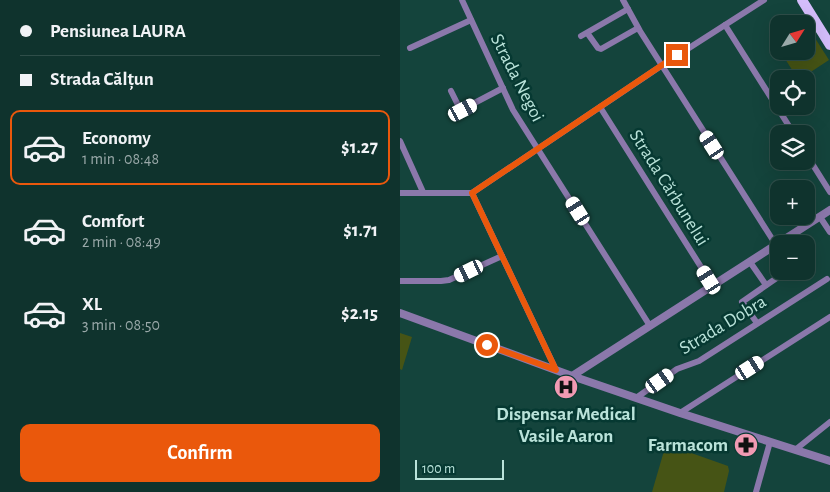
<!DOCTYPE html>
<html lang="en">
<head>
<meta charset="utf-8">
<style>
  :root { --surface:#0f332d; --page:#1d3f39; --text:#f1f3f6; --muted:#9baaaa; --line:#2f4e49; --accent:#ea580c }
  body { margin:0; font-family:"Alegreya Sans",sans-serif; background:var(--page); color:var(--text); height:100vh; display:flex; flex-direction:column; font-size:19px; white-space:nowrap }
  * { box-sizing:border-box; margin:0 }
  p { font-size:16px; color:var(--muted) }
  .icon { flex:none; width:28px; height:28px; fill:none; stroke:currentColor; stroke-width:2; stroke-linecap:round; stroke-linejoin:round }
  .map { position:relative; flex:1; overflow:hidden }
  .side { display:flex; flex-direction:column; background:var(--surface); width:400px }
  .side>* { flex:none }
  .banner { display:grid; align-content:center; height:110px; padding:0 20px; background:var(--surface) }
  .needle { width:32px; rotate:53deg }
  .tools { position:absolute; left:370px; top:15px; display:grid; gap:10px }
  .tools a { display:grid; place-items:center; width:45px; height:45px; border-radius:10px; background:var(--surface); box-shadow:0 5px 20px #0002,0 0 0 1px var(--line); font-size:25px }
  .scale { position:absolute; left:15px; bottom:12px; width:89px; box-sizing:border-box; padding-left:5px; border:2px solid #bae3da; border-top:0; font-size:14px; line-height:18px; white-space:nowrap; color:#bae3da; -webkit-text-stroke:4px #063932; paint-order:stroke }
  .end { position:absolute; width:22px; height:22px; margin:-11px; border:6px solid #ea580c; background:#fff; box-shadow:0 0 0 2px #fff }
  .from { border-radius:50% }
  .car { position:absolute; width:15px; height:30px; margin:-15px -8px; border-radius:6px; box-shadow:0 0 4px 1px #0007; background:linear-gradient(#fff 24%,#345 0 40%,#fff 0 76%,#345 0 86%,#fff 0) }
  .banner b { display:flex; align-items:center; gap:18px; height:48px; font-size:19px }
  .banner b+b { border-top:1px solid var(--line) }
  .banner i { width:12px; height:12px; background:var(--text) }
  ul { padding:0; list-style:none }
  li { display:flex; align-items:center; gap:15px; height:75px; margin:0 10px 8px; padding:0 10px; border:2px solid transparent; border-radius:10px }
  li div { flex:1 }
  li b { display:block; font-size:19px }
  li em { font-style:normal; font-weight:700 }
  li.selected { border-color:var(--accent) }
  li>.icon { width:45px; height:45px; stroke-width:1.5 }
  .action { display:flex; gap:10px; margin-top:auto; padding:10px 20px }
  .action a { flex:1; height:58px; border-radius:10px; background:var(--accent); color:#fff; font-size:20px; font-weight:700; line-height:58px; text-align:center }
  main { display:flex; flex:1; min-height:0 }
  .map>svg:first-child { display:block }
  .green { fill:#465415 }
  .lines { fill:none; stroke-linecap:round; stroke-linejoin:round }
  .minor { stroke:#8b78ab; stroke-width:6 }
  .tertiary { stroke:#8b78ab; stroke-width:8 }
  .primary { stroke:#d4bdfb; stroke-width:10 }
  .route { stroke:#ea580c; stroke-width:6 }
  .labels { text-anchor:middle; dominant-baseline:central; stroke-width:5; stroke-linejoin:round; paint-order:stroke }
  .street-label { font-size:19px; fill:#bae3da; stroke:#063932 }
  .poi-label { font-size:19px; font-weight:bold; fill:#bae3da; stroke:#063932 }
</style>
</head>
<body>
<main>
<section class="side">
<div class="banner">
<b><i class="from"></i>Pensiunea LAURA</b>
<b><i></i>Strada Călțun</b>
</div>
<ul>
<li class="selected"><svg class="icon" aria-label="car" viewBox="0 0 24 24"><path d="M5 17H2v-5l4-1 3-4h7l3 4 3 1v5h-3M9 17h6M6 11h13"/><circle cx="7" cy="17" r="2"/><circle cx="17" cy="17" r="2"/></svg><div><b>Economy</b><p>1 min · 08:48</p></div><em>$1.27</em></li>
<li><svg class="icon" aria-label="car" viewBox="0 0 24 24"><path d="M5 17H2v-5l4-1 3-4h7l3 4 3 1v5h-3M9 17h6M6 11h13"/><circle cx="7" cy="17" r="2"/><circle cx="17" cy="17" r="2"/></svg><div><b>Comfort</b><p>2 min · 08:49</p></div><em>$1.71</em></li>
<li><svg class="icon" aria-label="car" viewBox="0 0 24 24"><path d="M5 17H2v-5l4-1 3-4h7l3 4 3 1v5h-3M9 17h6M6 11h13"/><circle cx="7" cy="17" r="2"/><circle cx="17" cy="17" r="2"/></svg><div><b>XL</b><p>3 min · 08:50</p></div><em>$2.15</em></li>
</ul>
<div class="action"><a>Confirm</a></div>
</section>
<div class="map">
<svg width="430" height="492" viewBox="0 0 430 492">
  <rect width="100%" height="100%" fill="#14443c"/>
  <g class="green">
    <path d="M406,24L429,60L400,79H398L380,51H406Z"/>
    <path d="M0,333L12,337L2,370L0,369Z"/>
    <path d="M266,444L328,466L329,471L324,492H252Z"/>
  </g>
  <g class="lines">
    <g class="minor">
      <path d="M62,0L113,110L250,326"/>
      <path d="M223,0L240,31L376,245"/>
      <path d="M325,25L394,134"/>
      <path d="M188,34L198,48L201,49L238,28"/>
      <path d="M181,36L228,9"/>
      <path d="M10,48L71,20"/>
      <path d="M51,91L60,109H63L103,88"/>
      <path d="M200,107L313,286"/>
      <path d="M0,141L23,192"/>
      <path d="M406,154L430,192"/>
      <path d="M0,193H72"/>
      <path d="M72,193L261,66L364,0"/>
      <path d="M72,193L156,370"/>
      <path d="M420,217L430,232"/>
      <path d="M350,262L366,285"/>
      <path d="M0,281H41L49,280L102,256"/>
      <path d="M357,323L342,302L381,275"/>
      <path d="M236,398L277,369L299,361L427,279"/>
      <path d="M280,413L430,317"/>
      <path d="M395,450L430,422"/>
      <path d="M356,492L370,442"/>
    </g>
    <g class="tertiary">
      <path d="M0,313L172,376L280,413L430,461"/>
      <path d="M172,376L430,210"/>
    </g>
    <path class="primary" d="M402,0L430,45"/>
  </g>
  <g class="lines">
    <path class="route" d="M87,345L156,370L72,193L277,55"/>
  </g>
  <defs>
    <g id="hospital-disc" transform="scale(1.25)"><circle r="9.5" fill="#f19ab3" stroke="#063932"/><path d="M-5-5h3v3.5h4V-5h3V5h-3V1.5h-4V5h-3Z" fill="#111"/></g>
    <g id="pharmacy-disc" transform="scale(1.25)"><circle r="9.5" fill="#f19ab3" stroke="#063932"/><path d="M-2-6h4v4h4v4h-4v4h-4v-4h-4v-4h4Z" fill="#111"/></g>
  </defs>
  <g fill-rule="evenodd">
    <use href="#hospital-disc" x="166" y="387"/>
    <use href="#pharmacy-disc" x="346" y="445"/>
  </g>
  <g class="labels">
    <g class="street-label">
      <text transform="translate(117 78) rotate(63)">Strada Negoi</text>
      <text transform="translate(269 188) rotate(58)">Strada Cărbunelui</text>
      <text transform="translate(323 325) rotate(-31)">Strada Dobra</text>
    </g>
    <g class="poi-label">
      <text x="166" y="414">Dispensar Medical<tspan x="166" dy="22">Vasile Aaron</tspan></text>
      <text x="328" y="445" text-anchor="end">Farmacom</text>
    </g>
  </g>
</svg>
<div class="tools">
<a><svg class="needle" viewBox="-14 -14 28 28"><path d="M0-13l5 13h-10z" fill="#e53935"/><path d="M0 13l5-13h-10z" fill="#9baaaa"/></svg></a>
<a><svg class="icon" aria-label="locate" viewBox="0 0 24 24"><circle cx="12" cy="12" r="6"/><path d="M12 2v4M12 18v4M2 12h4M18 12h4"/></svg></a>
<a><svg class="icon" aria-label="layers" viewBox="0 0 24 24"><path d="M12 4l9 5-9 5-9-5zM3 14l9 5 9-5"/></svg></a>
<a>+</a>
<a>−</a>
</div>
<div class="scale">100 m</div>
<i class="end from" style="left:87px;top:345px"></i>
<i class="end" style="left:277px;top:55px"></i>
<i class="car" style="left:63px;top:110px;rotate:62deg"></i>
<i class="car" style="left:312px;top:145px;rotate:327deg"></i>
<i class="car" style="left:178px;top:211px;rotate:328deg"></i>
<i class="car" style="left:69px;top:271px;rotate:244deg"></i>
<i class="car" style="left:309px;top:280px;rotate:328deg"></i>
<i class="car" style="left:350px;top:368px;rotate:58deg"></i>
<i class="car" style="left:260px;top:381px;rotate:55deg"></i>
</div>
</main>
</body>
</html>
